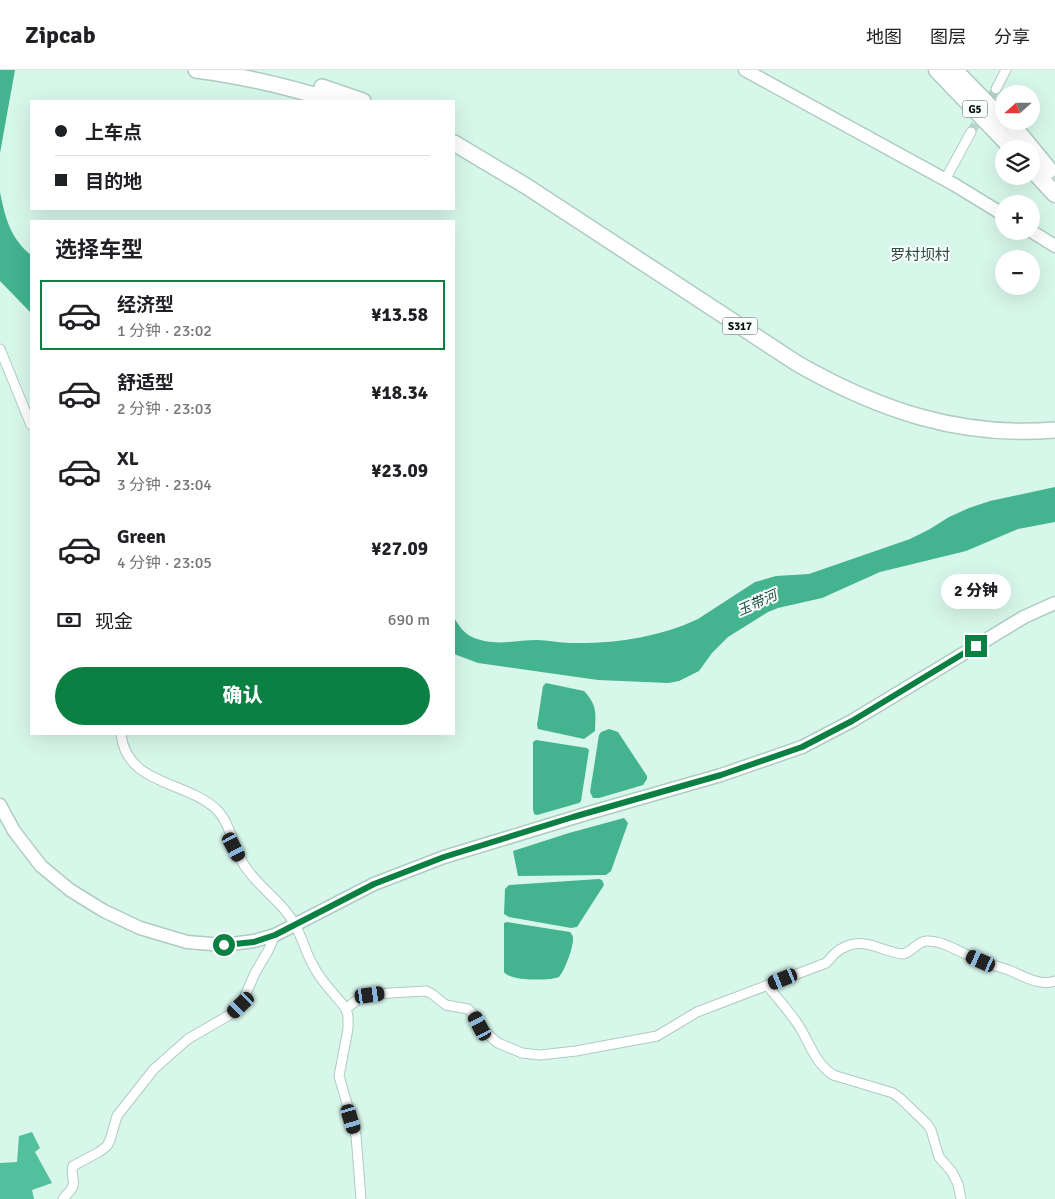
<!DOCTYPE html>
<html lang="zh">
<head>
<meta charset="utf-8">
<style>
  :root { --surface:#fff; --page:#f6f6f6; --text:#202124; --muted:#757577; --line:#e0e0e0; --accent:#0b8043 }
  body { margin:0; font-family:Signika,"Noto Sans SC",sans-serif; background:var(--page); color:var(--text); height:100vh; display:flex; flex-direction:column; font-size:19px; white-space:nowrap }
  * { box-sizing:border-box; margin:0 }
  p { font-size:16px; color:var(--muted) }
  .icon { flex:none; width:28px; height:28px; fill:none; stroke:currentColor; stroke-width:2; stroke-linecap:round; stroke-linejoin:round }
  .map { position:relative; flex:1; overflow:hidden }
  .details { position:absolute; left:30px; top:150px; width:425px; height:515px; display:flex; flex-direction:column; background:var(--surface); border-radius:0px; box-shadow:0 5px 20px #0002 }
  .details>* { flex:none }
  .banner { position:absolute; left:30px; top:30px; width:425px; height:110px; border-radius:0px; box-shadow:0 5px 20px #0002; display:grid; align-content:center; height:110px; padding:0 25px; background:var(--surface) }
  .needle { width:32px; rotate:249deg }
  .controls { position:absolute; left:995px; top:15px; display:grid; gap:10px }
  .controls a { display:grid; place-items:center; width:45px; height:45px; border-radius:50%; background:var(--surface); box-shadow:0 5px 20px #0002; font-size:25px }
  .end { position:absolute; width:22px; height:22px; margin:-11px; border:6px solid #0b8043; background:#fff; box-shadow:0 0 0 2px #fff }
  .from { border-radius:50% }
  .bubble { position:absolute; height:35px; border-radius:18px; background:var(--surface); box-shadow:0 5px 20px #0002; font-size:16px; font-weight:800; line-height:35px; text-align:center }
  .car { position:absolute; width:15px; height:30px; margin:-15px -8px; border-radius:6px; box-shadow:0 0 4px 1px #0007; background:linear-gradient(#222 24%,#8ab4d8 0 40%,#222 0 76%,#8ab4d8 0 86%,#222 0) }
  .banner b { display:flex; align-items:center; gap:18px; height:48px; font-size:19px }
  .banner b+b { border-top:1px solid var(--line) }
  .banner i { width:12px; height:12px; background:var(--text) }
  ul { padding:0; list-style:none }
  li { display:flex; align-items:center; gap:15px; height:70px; margin:0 10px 8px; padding:0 15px; border:2px solid transparent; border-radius:0px }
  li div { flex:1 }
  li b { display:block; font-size:19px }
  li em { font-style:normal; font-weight:800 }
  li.selected { border-color:var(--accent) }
  li>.icon { width:45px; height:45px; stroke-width:1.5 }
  h2 { padding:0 25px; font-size:22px; line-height:60px }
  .pay { display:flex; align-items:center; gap:12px; height:55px; padding:0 25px; font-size:19px }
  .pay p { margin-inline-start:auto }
  .action { display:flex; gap:10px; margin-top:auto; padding:10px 25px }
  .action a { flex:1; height:58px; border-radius:30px; background:var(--accent); color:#fff; font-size:20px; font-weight:800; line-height:58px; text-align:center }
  header { display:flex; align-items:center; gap:30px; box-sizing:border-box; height:70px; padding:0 25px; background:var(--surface); border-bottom:1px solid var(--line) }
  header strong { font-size:24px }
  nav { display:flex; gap:28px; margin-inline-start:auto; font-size:18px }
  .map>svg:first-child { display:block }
  .forest { fill:#52c09d }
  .water { fill:#43b390 }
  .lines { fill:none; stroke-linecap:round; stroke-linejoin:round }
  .street-tunnel { stroke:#b8d4ca; stroke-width:9; stroke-dasharray:9 4.5; stroke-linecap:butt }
  .street-casing { stroke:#aeccc0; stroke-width:11 }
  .secondary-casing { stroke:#aeccc0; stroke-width:15 }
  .primary-casing { stroke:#aeccc0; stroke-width:18 }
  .highway-casing { stroke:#aeccc0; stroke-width:19 }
  .street { stroke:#fff; stroke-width:9 }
  .secondary { stroke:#fff; stroke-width:12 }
  .primary { stroke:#fff; stroke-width:15 }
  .highway { stroke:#fff; stroke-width:16 }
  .route { stroke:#0b8043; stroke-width:6 }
  .labels { text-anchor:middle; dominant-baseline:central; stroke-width:4; stroke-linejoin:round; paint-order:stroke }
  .shield { fill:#f8fefb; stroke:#4f5754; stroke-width:1 }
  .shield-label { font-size:11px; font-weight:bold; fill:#06100c }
  .water-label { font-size:14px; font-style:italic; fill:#1e4c3d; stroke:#f8fefb }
  .quarter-label { font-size:15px; fill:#314b41; stroke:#f8fefb }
</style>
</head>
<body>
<header>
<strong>Zipcab</strong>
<nav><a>地图</a><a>图层</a><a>分享</a></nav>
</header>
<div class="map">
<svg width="1055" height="1129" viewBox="0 0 1055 1129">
  <rect width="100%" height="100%" fill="#d8f7eb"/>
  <path class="forest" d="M32,1062L40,1078L35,1082L52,1113L32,1120L34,1129H0V1093L17,1092L19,1066Z"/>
  <g class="water">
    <path d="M0,0H15L0,83Z"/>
    <path d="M0,122C5,147 10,168 31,185V243L0,211Z"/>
    <path d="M1055,417V452L1018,459L966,481L880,502L822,528L778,538L768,542L728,567L712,583L699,601L679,611L668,613L598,610L478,593L454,584V548C459,555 463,563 472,567C495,577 513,570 537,570C548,570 559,573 571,573C614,574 660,567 698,549L755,512L776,506L809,504L910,469L930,459L949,447L969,438L990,431Z"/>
    <path d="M546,613L584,621C597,635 596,643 595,661L584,669L538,659L537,655L543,616Z"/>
    <path d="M609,659L618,662L647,706V709L643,715L599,728H593L590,722L599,665L601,662Z"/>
    <path d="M536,670L587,678L589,680L581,731L579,733L537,745L534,744L533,739V672Z"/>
    <path d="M624,748L628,753L627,756L611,801L606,805L518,806L513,781L569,763Z"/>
    <path d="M599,809L602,810L604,815L577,857L571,858L509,847L504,844L505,819L509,815Z"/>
    <path d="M507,852L570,862C572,865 573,865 573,869C573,878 565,900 559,907C549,911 510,911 504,902V853Z"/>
  </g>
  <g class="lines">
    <path class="street-tunnel" d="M971,62L996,19"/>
    <g class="street-casing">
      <g id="street">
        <path d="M996,19L1006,0"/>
        <path d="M945,110L971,62"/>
        <path d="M0,279L31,355"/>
        <path d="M121,664C127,716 186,710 217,740C230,753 234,779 244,795C258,817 283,832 295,855C303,869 306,884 314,897C322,913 336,925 346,939L348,946V959L339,1006L356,1065L361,1129"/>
        <path d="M767,915C777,928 788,940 797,953C810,972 813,991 833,1005L893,1023L901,1029L927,1054L931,1060L939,1087L952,1102L958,1114L961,1129"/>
        <path d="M346,939L358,929L370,925L390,923L426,921L432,924L446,935L468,939L475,946L484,961L498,973L522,983L540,985L576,981L657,966L697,942L826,893C831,888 835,882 841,879C864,865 881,882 903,884C912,882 917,872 926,871C944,870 964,885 981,891C991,895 1001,897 1011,901C1026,907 1038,916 1055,911"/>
        <path d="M63,1129C66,1124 71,1122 73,1116C75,1109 70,1103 73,1096L99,1082L107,1076L110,1070L117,1046L154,999L188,969L231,944L241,935L255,903L268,881L275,865"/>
      </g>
    </g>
    <g class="secondary-casing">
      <g id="secondary">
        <path d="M745,0L955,115L1004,145"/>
        <path d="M1031,161L1055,176"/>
        <path d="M0,735L14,761L41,796L70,820L104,841L140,858L187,872L224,875L254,871L275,865L374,814L444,787L592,742L721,705L802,677L852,651L1024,547L1055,533"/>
      </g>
    </g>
    <g class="primary-casing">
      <g id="primary">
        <path d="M196,0C244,6 289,17 334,31"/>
        <path d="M322,17L363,31"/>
        <path d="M454,73L526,116L798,294C879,340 960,368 1055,360"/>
      </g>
    </g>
    <g class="highway-casing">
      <g id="highway">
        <path d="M937,0L1013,79"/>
        <path d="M954,0L1004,51"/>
        <path d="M1009,51L1049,100"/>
        <path d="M1031,98L1055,124"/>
      </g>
    </g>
    <use href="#street" class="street"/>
    <use href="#secondary" class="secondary"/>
    <use href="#primary" class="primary"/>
    <use href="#highway" class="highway"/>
  </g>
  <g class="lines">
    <path class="route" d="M224,875L254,872L275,865L374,814L444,787L573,747L721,705L802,677L852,651L976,576"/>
  </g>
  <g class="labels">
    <g class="shield">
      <rect x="962.5" y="30.5" width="25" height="17" rx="4"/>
      <rect x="722.5" y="247.5" width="35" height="17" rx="4"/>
    </g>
    <g class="shield-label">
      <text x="975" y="39">G5</text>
      <text x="740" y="256">S317</text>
    </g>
    <g class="water-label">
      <text transform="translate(757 533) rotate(-24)">玉带河</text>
    </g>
    <g class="quarter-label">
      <text x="920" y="185">罗村坝村</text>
    </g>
  </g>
</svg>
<div class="controls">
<a><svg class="needle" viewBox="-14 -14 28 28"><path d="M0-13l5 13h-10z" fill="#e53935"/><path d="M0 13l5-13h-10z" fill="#757577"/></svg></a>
<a><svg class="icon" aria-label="layers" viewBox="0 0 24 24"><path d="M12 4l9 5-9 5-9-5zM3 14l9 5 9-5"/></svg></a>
<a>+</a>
<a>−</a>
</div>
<i class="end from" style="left:224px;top:875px"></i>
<i class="end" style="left:976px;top:576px"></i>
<div class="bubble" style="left:941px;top:504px;width:70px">2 分钟</div>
<i class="car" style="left:234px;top:777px;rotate:152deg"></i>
<i class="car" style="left:981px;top:891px;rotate:294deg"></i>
<i class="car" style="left:783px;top:909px;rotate:248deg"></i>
<i class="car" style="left:370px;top:925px;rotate:82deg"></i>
<i class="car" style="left:241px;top:935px;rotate:226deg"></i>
<i class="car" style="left:480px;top:956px;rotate:332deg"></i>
<i class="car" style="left:351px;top:1049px;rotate:163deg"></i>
<div class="banner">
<b><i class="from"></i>上车点</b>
<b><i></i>目的地</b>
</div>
<section class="details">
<h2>选择车型</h2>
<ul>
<li class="selected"><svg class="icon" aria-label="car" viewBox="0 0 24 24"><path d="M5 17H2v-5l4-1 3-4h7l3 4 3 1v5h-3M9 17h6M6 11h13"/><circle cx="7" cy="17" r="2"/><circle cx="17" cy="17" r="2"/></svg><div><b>经济型</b><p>1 分钟 · 23:02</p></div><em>¥13.58</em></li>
<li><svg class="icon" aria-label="car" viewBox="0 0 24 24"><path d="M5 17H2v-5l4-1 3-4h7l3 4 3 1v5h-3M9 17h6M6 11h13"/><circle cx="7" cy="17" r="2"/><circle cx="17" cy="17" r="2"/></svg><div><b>舒适型</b><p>2 分钟 · 23:03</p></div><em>¥18.34</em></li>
<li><svg class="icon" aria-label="car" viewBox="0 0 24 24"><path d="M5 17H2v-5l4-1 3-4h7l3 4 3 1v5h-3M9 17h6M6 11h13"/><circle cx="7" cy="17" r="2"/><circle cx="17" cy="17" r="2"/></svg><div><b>XL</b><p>3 分钟 · 23:04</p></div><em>¥23.09</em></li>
<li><svg class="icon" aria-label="car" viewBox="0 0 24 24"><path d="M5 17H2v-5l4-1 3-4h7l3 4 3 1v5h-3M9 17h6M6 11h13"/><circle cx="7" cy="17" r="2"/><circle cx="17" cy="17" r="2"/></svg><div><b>Green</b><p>4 分钟 · 23:05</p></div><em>¥27.09</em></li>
</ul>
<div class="pay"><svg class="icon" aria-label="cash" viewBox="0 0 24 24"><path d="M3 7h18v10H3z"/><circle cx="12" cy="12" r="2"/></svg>现金<p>690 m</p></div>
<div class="action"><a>确认</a></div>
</section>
</div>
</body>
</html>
